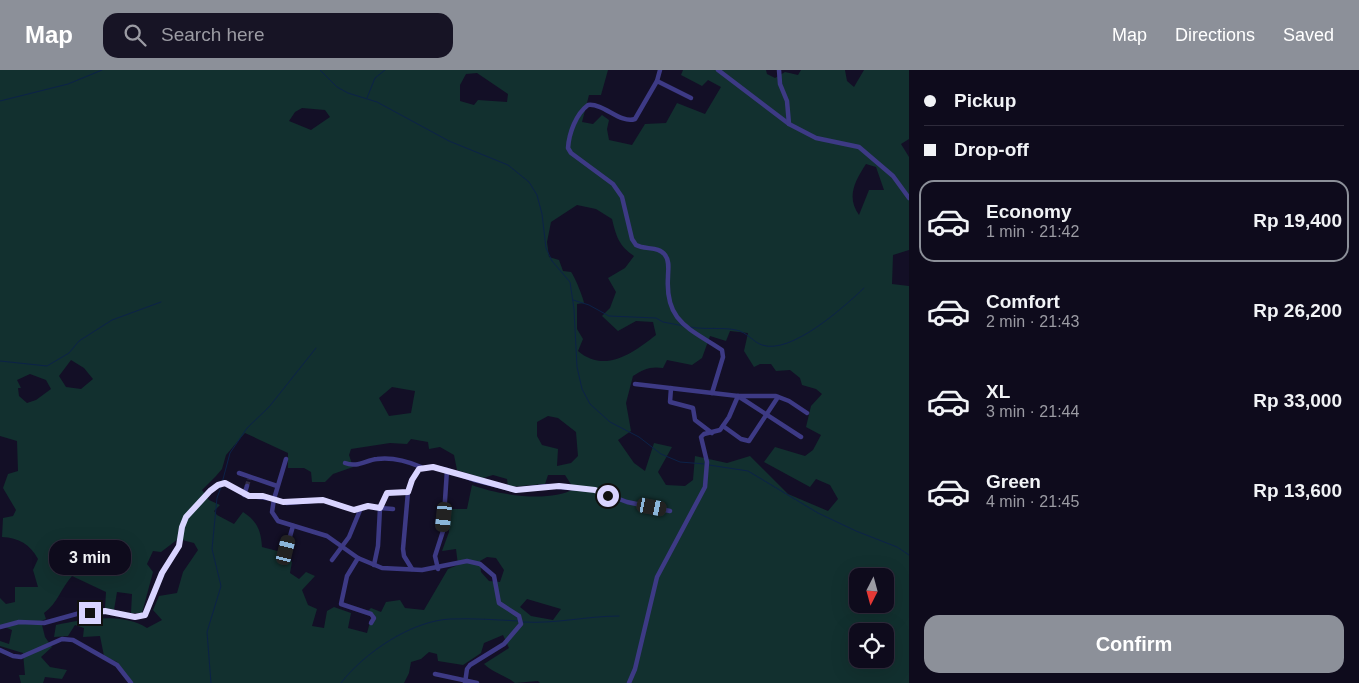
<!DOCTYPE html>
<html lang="en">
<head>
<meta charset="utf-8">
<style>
  :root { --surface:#0e0b1c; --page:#171425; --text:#f1f3f6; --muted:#9b9ba3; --line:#2e2b3b; --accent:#8c9099 }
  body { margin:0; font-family:Arial,sans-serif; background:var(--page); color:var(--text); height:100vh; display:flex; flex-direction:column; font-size:19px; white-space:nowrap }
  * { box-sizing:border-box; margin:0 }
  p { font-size:16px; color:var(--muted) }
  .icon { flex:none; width:28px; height:28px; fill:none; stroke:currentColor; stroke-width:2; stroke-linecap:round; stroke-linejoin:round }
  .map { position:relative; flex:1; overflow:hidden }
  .side { display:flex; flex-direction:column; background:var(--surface); width:450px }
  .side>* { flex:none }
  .banner { display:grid; align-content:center; height:110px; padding:0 15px; background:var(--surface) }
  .needle { width:32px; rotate:186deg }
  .fabs { position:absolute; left:849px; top:498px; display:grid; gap:10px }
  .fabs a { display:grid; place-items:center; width:45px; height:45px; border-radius:10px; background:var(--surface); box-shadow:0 5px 20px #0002,0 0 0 1px var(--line); font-size:25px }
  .end { position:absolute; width:22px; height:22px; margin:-11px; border:6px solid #d9d4ff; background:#111; box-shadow:0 0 0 2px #111 }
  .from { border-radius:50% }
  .bubble { position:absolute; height:35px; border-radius:15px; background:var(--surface); box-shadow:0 5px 20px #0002,0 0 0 1px var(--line); font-size:16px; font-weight:800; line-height:35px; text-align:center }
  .car { position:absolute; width:15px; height:30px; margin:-15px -8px; border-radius:6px; box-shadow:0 0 4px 1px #0007; background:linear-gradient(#222 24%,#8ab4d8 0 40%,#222 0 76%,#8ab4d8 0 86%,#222 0) }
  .banner b { display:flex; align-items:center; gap:18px; height:48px; font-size:19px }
  .banner b+b { border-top:1px solid var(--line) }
  .banner i { width:12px; height:12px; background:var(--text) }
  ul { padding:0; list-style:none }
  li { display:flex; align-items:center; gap:15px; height:82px; margin:0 10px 8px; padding:0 5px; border:2px solid transparent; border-radius:15px }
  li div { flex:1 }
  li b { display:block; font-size:19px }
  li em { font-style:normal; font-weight:800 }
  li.selected { border-color:var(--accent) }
  li>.icon { width:45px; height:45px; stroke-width:1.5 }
  .button { display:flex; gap:10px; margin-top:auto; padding:10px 15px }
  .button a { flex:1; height:58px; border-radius:15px; background:var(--accent); color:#fff; font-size:20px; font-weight:800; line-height:58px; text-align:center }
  header { display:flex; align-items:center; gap:30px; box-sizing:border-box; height:70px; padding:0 25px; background:var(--accent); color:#fff }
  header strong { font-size:24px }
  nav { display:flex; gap:28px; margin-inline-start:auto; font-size:18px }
  .search { width:350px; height:45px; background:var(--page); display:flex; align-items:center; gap:12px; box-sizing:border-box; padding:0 18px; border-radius:15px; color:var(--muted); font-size:19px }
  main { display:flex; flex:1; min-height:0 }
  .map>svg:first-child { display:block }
  .green { fill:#12302f; fill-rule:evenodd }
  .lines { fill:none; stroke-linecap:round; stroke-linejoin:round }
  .stream { stroke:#0c2248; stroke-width:1 }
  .minor-tunnel { stroke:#312d47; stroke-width:4.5; stroke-dasharray:4.5 2; stroke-linecap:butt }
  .minor { stroke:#3d3a85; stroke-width:4.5 }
  .route { stroke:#d9d4ff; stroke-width:6 }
</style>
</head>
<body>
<header>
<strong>Map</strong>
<div class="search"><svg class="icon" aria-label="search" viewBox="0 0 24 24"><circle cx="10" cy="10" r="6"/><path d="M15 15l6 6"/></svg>Search here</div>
<nav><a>Map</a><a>Directions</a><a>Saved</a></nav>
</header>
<main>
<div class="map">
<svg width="909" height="613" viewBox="0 0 909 613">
  <rect width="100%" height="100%" fill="#130f26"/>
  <path class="green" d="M0,0H608L601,25H589L582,52L593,54L602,45L609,50L607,59L609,70L632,75L645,54L666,53L677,33L705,44L721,17L708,10L702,16L681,5L683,0H766L767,4L775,8L785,2L798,5L801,0H845L847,11L854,17L864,0H909V69L901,74L909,87V180L893,185L892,214L909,216V613H540L538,611L515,613C505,605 493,603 484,594L509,578L503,565L484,573L481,583L463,595L438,591L437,584L429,582L421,589L411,592L409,603L404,613H131L117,592L104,586L100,566L83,567L84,558L75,555L68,566L54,567L56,555C82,549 124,542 147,558L162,550L153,540L159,526L177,523L183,502L198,480L194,473L178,469L161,482L153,481L147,494L153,502L142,543H131L132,524L117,522L114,540L105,538L106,522L72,506C61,518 58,533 44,543L46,549L41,551L45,567L52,577L41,587L50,597L67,600L62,609L45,607L43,613H21L19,605H25L23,583L0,576V571L9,574L12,560L0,555V528L6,534L15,532V517H38L33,500L38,489C30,474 19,468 2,467L3,448L13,446L16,440L3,418L8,404L18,401L17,371L0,366ZM477,3L508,24L507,32L478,30L474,35L460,31V15L466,4ZM302,38L325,40L330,47L311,60L289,51L295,42ZM866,94L876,97L884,120H869L859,145C846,127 855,111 866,94ZM577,135L596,139L612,149C616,166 619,176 634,186L625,198L608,208L616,222L610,238L602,246L618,261L636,251L653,252L656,265C633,283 605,304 578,281L583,269L577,259V234L584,233C584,229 574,205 571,202L563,201L559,190L549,187L547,172L551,152ZM730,261L748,263L744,281L754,297L760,294H771L776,301L790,300L800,308L802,315L816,319L822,324L811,336L806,357L821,365L813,380L805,386L775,377L764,392L810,417L816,409L830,415L838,429L828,441L788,424L750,386L727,393L695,386L693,410L685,416L666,415L658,402L672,377L654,373L645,401L634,393L618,370L631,361L626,333L633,306C643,299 651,296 663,298L667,290L692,295L702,288L710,266L726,271ZM71,290L84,298L93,309L81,319L66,317L59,306ZM30,304L46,310L51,319L36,330L27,333L19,326L18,318H21L17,310ZM392,317L415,321L411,343L389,346L379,328ZM548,346L558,348L576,362L578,386L571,393L557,396L558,379L542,375L537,366V352ZM245,363L288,383V398H304L311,402L312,412H325L333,404L353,397L349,385L351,379L390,373L407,374L411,369L428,372L429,379L440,377L454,385L457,400L483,408L493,405L507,409L508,417L545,414L548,405H565L574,419C549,433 498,425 472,415L467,439H449V462L442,481L456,479L458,495L448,499L424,540L405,538L400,530L386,532L381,542L371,538L367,542L372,545L367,563L348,558L351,543L334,537L327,541L324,558L312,556L317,539L308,535L302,520L315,506L306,502L299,509L290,503L292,492L281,482L262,477C261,460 257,451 243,442L234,454L217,445L214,441L220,435L209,430L202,420L216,406L222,399L226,385ZM487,487L496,488L504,500L500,512L489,511L481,502L480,491ZM858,506H885V534H858ZM527,529L561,539L553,550L531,546L520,537ZM858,561H885V589H858Z"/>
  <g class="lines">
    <g class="stream">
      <path d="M320,0L337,17L348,23L377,32L449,71L508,95L529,112L537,125L542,144L546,178L552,191L570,212L574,239L577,297L582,319L590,334L610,352L639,367L661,384L680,392L705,394"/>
      <path d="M367,28L375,8L385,0"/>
      <path d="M0,31L68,14L102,0"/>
      <path d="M573,230L589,235L609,246L656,248L663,252L684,256"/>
      <path d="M690,257C705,260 723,257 736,260C747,262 753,272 762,275C791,285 844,237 864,218"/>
      <path d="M0,291L47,296L69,283L79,271L112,250L161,232"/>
      <path d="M709,395L748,401L818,443L856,461L897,477L909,485"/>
      <path d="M222,413L230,383L247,358L269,337L316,278"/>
      <path d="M523,552C556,554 587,546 619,546"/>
      <path d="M211,613L207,562L221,516L212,479L217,428L221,417"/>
      <path d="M341,613C364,583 411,551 450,549C473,548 497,550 519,551"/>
    </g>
    <path class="minor-tunnel" d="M247,416L249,409"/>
    <g class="minor">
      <path d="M660,0L657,11L635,49C620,54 604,33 588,35C576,44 569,63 568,78L571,83L613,114L622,127L632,169L636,175C645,180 659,176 665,185C670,191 668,200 668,207C665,252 689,258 722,280L723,287L712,323"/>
      <path d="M718,0L789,54L816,68L859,77L893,106L909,128"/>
      <path d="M779,0L780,14L787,31L789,54"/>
      <path d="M657,11L691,28"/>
      <path d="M671,318L670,332L693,338L695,350L712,363"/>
      <path d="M738,326L801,367"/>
      <path d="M738,326H776L789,331L807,343"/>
      <path d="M723,356L741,369L749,371L778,327"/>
      <path d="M286,389L274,429L287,433L323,430L354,440L368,436L380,438L387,423L408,422L412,410L419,399L433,397L447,400L474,410L516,420L547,416L595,420L627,432L670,441"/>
      <path d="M345,393C357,398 366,390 377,389C392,387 407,391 421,397"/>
      <path d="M239,403L277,416"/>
      <path d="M408,422L403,479L404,486L412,499"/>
      <path d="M244,425L247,416"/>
      <path d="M286,480L293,456"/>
      <path d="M358,488L347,506L341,534L371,544L374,548L371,553"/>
      <path d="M332,490L349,467L361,438"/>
      <path d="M374,495L378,476L380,438L393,439"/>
      <path d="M438,499L435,486L443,461L447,400"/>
      <path d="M0,557L19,552L44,553L80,543L105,541L135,547L145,545L162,503L179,476L182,457L186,447L210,421L218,415L225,413L249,426L274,429L272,442L278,451L327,466L358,488L382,498L422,500L467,491L480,494L494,506L499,533L519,546L521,554L504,574L470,595L467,599L465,613"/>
      <path d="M0,580L13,586L21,587L62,569L73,570L117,595L131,613"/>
      <path d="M435,604L477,613"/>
      <path d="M629,613L635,599L657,507L705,417L707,392L701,367L704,364L720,360L729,347L738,326L635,314"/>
    </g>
  </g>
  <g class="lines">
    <path class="route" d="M90,543L105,541L135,547L145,545L162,503L179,476L182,457L186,447L210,421L218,415L225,413L249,426H263L283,432L323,430L354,440L368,436L380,438L387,423L408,422L412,410L419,399L433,397L516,420L559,416L595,420L608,426"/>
  </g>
</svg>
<div class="fabs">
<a><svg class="needle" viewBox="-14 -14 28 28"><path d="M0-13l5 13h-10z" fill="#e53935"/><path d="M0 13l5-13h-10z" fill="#9b9ba3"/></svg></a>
<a><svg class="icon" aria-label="locate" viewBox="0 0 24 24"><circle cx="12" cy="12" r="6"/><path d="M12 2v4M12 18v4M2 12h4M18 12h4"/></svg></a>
</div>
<i class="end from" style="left:608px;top:426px"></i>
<i class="end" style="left:90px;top:543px"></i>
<div class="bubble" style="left:49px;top:470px;width:82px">3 min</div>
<i class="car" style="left:652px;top:437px;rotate:101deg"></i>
<i class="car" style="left:444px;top:447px;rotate:186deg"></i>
<i class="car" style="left:286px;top:480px;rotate:14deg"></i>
</div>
<section class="side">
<div class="banner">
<b><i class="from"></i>Pickup</b>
<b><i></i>Drop-off</b>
</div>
<ul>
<li class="selected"><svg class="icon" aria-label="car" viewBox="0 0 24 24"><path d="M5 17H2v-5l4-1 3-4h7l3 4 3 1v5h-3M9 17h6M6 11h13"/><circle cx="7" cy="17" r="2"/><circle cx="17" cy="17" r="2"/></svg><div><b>Economy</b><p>1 min · 21:42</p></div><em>Rp 19,400</em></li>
<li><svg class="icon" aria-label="car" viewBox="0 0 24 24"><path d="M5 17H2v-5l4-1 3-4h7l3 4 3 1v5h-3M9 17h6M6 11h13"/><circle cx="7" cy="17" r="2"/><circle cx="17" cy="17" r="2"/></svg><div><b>Comfort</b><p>2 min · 21:43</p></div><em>Rp 26,200</em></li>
<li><svg class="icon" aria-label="car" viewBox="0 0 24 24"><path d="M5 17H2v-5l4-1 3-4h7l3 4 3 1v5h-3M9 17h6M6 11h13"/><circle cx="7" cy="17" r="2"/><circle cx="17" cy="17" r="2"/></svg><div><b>XL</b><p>3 min · 21:44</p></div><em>Rp 33,000</em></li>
<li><svg class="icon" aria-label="car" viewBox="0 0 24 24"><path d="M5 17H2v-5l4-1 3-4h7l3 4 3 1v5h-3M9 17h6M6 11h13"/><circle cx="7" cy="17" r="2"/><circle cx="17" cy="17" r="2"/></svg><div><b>Green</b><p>4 min · 21:45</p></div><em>Rp 13,600</em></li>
</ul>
<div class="button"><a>Confirm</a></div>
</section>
</main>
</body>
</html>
